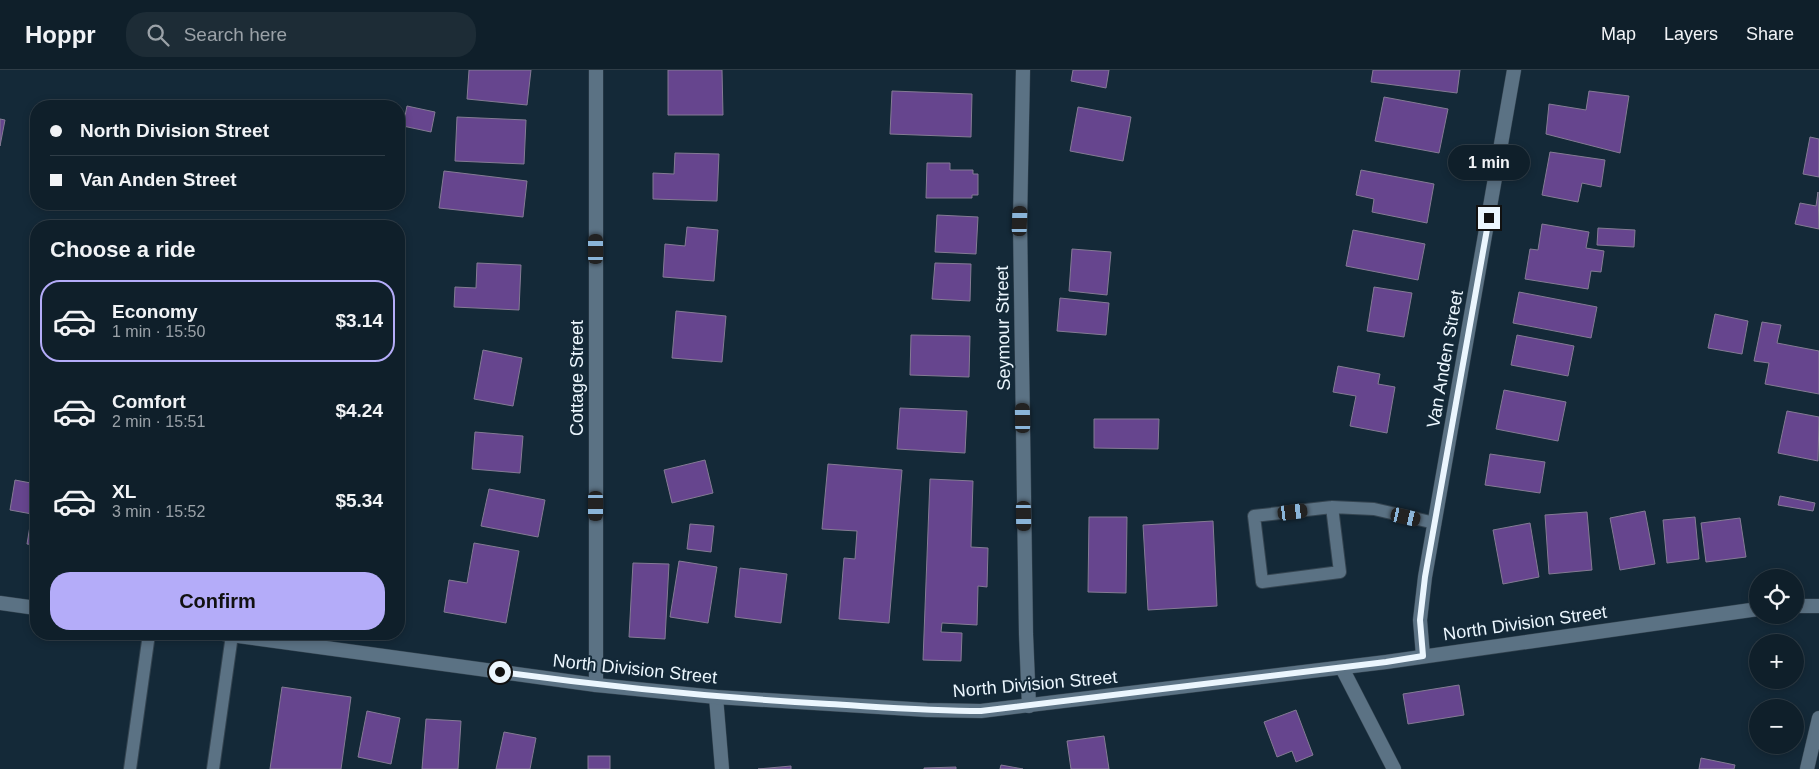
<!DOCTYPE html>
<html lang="en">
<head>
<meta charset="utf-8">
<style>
  :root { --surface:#0f1f2a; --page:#1d2c36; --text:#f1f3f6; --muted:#9ba2a8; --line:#2f3d47; --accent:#b4acf9 }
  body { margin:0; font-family:Arial,sans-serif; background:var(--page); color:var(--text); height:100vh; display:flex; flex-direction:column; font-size:19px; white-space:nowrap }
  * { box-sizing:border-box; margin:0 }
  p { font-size:16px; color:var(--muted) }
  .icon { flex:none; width:28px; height:28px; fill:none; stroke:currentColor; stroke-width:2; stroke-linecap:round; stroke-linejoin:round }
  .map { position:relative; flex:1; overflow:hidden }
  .details { position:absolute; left:30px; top:150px; width:375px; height:420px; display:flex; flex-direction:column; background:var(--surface); border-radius:20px; box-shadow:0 2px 8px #0003,0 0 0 1px var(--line) }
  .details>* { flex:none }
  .banner { position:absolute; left:30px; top:30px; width:375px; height:110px; border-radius:20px; box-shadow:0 2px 8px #0003,0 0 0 1px var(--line); display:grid; align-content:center; height:110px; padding:0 20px; background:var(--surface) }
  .fabs { position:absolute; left:1749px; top:499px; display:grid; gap:10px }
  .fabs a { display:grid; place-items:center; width:55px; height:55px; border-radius:50%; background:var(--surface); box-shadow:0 2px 8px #0003,0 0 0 1px var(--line); font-size:25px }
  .end { position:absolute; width:22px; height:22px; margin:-11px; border:6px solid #ebf6fe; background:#111; box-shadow:0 0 0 2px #111 }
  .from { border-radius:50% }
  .bubble { position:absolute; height:35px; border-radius:18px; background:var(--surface); box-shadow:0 2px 8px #0003,0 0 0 1px var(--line); font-size:16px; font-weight:800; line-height:35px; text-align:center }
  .car { position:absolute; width:15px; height:30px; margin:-15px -8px; border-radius:6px; box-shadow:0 0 4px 1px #0007; background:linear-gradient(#222 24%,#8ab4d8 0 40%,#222 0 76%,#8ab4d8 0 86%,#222 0) }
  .banner b { display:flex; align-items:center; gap:18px; height:48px; font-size:19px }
  .banner b+b { border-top:1px solid var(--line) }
  .banner i { width:12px; height:12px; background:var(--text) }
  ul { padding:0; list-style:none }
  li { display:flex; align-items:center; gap:15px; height:82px; margin:0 10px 8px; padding:0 10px; border:2px solid transparent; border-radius:20px }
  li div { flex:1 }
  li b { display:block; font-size:19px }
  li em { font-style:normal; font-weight:800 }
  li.on { border-color:var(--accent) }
  li>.icon { width:45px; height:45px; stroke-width:1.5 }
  h2 { padding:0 20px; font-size:22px; line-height:60px }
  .action { display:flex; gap:10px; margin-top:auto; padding:10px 20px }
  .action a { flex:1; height:58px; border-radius:20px; background:var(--accent); color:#111; font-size:20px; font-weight:800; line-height:58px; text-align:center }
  header { display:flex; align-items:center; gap:30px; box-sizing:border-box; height:70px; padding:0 25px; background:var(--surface); border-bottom:1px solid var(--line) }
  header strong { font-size:24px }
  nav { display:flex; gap:28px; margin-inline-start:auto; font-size:18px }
  .search { width:350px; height:45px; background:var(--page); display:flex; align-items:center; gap:12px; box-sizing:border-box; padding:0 18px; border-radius:20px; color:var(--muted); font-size:19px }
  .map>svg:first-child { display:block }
  .building { fill:#66458e; stroke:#847b94 }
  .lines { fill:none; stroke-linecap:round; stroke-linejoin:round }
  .service-casing { stroke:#344450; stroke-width:14 }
  .minor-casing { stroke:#344450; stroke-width:15 }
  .tertiary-casing { stroke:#344450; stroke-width:15 }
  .service { stroke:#5b7284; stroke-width:12 }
  .minor { stroke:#5b7284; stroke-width:14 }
  .tertiary { stroke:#5b7284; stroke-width:14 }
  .route { stroke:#ebf6fe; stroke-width:6 }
  .labels { text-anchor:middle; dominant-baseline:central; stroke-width:4; stroke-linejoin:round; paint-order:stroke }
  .street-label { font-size:18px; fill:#ebf6fe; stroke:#142938 }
</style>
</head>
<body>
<header>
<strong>Hoppr</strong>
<div class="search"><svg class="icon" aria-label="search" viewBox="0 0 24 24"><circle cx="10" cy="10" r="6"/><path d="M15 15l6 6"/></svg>Search here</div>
<nav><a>Map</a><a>Layers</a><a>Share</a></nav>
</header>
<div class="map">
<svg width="1819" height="699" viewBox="0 0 1819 699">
  <rect width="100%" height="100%" fill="#142938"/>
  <g class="building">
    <path d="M469,0H531L527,35L467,29Z"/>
    <path d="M668,0H722L723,45H668Z"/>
    <path d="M1073,0H1109L1106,18L1071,11Z"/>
    <path d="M1373,0H1460L1457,23L1371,12Z"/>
    <path d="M892,21L972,24L971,67L890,64Z"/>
    <path d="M1589,21L1629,26L1620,83L1546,64L1549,34L1586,40Z"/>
    <path d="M1384,27L1448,39L1439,83L1375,71Z"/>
    <path d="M407,36L435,42L431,62L403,56Z"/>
    <path d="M1078,37L1131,47L1123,91L1070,81Z"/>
    <path d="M457,47L526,50L524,94L455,91Z"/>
    <path d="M0,49L5,50L0,76Z"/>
    <path d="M1810,67L1819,69V107L1803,104Z"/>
    <path d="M1550,82L1605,90L1601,117L1582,113L1578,132L1542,125Z"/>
    <path d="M675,83L719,84L717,131L653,129V103L674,104Z"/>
    <path d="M927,93H950V100H973V104H978V125H972V128H926Z"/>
    <path d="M1361,100L1434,114L1427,153L1372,142L1374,129L1356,125Z"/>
    <path d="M444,101L527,111L523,147L439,138Z"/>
    <path d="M1818,122L1819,159L1795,154L1800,133L1816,136Z"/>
    <path d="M937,145L978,147L976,184L935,182Z"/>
    <path d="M1542,154L1589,162L1586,178L1604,181L1601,202L1591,201L1588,219L1525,209L1530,179L1538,180Z"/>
    <path d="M687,157L718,160L714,211L663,207L665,174L685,176Z"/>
    <path d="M1598,158L1635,160L1634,177L1597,175Z"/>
    <path d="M1353,160L1425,174L1418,210L1346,196Z"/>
    <path d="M1072,179L1111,182L1107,225L1069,221Z"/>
    <path d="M477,193L521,195L519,240L454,237L455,217L476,218Z"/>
    <path d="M935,193L971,194L970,231L932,229Z"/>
    <path d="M1374,217L1412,223L1404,267L1367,261Z"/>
    <path d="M1519,222L1597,237L1591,268L1513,253Z"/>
    <path d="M1060,228L1109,233L1106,265L1057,261Z"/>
    <path d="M676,241L726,246L722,292L672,288Z"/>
    <path d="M1715,244L1748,251L1742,284L1708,278Z"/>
    <path d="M1762,252L1781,255L1777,273L1819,281V324L1765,314L1769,293L1754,291Z"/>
    <path d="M911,265L970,266L969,307L910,305Z"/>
    <path d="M1517,265L1574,276L1568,306L1511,295Z"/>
    <path d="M483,280L522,288L513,336L474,329Z"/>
    <path d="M1338,296L1380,304L1378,314L1395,317L1387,363L1350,356L1356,326L1333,322Z"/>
    <path d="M1504,320L1566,332L1558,371L1496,359Z"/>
    <path d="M900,338L967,341L965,383L897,379Z"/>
    <path d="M1787,341L1819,347L1818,391L1778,383Z"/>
    <path d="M1094,349H1159L1158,379L1094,378Z"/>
    <path d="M475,362L523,366L520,403L472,399Z"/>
    <path d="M1490,384L1545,392L1540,423L1485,415Z"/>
    <path d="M705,390L713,423L672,433L664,400Z"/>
    <path d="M828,394L902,400L889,553L839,549L844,488L855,489L857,461L822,459Z"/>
    <path d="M930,409L973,411L971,477L988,478L987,517L978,516L977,555L942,553L941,562L962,563L961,591L923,590Z"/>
    <path d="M15,410L36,414V475L27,474L32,444L10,440Z"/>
    <path d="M489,419L545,430L538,467L481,456Z"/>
    <path d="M1780,426L1815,433L1813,441L1778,435Z"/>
    <path d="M1645,441L1655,494L1620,500L1610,448Z"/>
    <path d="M1587,442L1592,500L1549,504L1545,445Z"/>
    <path d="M1089,447H1127L1126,523L1088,522Z"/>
    <path d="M1695,447L1699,489L1667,493L1663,450Z"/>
    <path d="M1740,448L1746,487L1706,492L1701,453Z"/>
    <path d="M1213,451L1217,536L1148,540L1143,455Z"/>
    <path d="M1530,453L1539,507L1503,514L1493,460Z"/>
    <path d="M690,454L714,456L711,482L687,479Z"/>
    <path d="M474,473L519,481L506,553L444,542L449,510L467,513Z"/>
    <path d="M679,491L717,497L708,553L670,547Z"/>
    <path d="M633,493L669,494L665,569L629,567Z"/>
    <path d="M740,498L787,504L781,553L735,547Z"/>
    <path d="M1459,615L1464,645L1408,654L1403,624Z"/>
    <path d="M282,617L351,627L341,699H270Z"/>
    <path d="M1296,640L1313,685L1296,692L1292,681L1277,687L1264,652Z"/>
    <path d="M367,641L400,648L391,694L358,687Z"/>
    <path d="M426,649L461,651L458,699H422Z"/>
    <path d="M504,662L536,668L530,699H496Z"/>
    <path d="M1104,666L1109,699H1071L1067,671Z"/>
    <rect x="588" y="686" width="22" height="13"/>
    <path d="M1701,688L1735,695L1734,699H1699Z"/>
    <path d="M1001,695L1023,699H1000Z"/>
    <path d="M791,696V699H758Z"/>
    <path d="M956,697V699H924V698Z"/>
  </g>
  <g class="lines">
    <g class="service-casing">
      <g id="service">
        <path d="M1332,437L1340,502L1262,512L1254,446L1332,437L1374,439L1435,453"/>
        <path d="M130,699L149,564"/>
        <path d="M213,699L232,565"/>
      </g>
    </g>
    <g class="minor-casing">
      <g id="minor">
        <path d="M596,0V615"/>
        <path d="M1023,0L1020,151L1026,564L1029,636"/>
        <path d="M1423,586L1420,550L1425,507L1514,0"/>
        <path d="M716,627L722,699"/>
        <path d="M1807,699L1819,648"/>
      </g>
    </g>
    <g class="tertiary-casing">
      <g id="tertiary">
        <path d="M0,533L36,538"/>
        <path d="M1795,536H1819"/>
        <path d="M224,564L596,615L716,627L927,640L981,641L1386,592L1758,539"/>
        <path d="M1342,598L1394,699"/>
      </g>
    </g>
    <use href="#service" class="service"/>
    <use href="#minor" class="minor"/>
    <use href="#tertiary" class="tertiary"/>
  </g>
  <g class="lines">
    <path class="route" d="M500,602C610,617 719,628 829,634C880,637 930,641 981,641L1386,592L1423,586L1420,550L1425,507L1489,148"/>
  </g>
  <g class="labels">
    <g class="street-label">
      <text transform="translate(1003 258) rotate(-91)">Seymour Street</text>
      <text transform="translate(1445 289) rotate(-80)">Van Anden Street</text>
      <text transform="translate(577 308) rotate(-90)">Cottage Street</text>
      <text transform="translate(1525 553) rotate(-8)">North Division Street</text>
      <text transform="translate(635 599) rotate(6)">North Division Street</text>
      <text transform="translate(1035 614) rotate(-5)">North Division Street</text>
    </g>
  </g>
</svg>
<div class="fabs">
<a><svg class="icon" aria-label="locate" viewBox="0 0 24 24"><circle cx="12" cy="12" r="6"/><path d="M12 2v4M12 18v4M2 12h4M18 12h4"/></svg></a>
<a>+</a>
<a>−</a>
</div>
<i class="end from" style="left:500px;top:602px"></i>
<i class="end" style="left:1489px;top:148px"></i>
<div class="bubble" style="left:1448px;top:75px;width:82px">1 min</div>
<i class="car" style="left:1020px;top:151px;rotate:2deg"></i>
<i class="car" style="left:596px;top:179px;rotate:0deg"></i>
<i class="car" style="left:1023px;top:348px;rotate:359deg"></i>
<i class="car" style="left:596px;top:436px;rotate:180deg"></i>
<i class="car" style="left:1293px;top:442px;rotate:83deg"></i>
<i class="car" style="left:1024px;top:446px;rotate:179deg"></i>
<i class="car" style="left:1406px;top:447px;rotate:103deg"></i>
<div class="banner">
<b><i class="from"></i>North Division Street</b>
<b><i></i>Van Anden Street</b>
</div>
<section class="details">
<h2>Choose a ride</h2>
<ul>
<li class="on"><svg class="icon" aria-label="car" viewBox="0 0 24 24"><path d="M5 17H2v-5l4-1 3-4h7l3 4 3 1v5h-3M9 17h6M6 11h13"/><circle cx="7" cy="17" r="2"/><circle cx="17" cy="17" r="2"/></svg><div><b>Economy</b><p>1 min · 15:50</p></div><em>$3.14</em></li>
<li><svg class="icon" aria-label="car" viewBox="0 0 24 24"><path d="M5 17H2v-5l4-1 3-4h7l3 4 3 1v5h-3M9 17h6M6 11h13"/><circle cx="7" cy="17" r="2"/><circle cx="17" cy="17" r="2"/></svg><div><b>Comfort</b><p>2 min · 15:51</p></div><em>$4.24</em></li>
<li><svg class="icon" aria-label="car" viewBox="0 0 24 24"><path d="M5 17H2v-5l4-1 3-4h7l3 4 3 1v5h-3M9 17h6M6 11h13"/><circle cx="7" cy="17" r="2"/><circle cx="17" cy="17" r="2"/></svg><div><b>XL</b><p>3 min · 15:52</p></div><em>$5.34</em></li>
</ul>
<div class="action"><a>Confirm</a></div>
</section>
</div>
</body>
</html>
